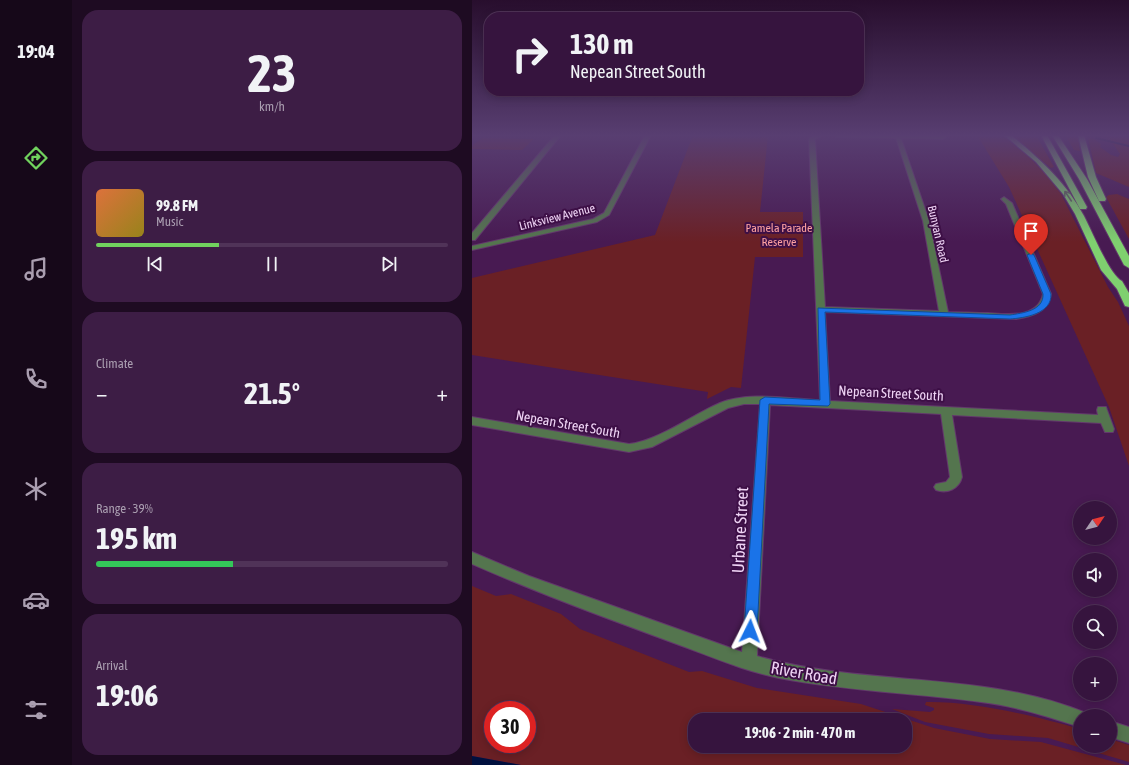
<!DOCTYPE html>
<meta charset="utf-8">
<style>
:root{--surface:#36143e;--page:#3d1d45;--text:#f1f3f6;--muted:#aa9eb0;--line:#503358;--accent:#71d25e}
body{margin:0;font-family:"Asap Condensed",sans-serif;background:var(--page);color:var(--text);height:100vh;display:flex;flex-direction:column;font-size:15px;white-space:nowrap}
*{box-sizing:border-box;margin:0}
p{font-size:13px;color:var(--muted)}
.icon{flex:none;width:22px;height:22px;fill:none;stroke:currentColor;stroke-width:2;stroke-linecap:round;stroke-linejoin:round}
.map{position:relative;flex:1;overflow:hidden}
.sheet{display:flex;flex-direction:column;gap:10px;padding:10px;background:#1e0b22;width:400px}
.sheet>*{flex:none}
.guide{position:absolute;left:12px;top:12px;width:380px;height:84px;border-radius:16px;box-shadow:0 2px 10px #0003,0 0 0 1px var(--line);background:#36143e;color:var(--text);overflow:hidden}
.needle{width:26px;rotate:55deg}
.fabs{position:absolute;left:601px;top:501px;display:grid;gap:8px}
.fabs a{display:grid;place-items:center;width:44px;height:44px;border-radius:50%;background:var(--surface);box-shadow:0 2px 10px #0003,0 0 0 1px var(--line);font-size:20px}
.speed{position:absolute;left:12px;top:701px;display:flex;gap:8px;font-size:20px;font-weight:700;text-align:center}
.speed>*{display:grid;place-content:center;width:52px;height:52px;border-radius:50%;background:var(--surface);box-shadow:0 2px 10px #0003,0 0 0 1px var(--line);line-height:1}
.speed .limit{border:6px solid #d22;background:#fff;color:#111}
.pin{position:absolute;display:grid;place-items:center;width:34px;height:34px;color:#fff;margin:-41px -17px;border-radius:50% 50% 50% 0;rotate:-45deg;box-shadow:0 0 4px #0007}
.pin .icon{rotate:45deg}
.me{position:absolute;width:44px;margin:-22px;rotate:3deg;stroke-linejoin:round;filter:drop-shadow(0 0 3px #0008)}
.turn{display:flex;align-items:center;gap:14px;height:84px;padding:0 20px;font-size:18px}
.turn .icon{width:52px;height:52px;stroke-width:2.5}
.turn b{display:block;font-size:28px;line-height:34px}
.big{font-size:30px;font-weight:700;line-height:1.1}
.sheet .tile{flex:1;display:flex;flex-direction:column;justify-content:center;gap:6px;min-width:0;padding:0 14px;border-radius:16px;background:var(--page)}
.sheet .dial{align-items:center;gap:0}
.dial b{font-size:52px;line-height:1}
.song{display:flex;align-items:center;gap:12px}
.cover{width:48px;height:48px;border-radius:6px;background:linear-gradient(135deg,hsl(20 70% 55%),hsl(50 70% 35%))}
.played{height:4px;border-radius:2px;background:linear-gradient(90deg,var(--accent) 35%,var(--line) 35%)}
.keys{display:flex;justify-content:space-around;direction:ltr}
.heat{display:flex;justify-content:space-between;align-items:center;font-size:22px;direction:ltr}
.charge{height:6px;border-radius:3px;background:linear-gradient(90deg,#34c759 39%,var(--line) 0)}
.trip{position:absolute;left:216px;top:713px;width:224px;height:40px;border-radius:16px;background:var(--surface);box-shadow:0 2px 10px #0003,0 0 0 1px var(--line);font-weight:700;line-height:40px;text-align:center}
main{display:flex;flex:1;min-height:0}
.menu{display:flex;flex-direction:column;width:72px;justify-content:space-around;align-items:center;background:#160819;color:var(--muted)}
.menu .icon{width:28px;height:28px}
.menu .selected{color:var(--accent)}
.menu b{font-size:18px;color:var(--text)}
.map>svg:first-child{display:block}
.green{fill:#6a2025;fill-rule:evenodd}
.water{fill:#00103e}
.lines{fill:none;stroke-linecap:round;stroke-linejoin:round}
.stream{stroke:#00103e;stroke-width:2}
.minor-casing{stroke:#63386c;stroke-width:2}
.highway-casing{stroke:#63386c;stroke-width:2}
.minor{fill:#54754e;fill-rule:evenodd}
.highway{fill:#7fd06f;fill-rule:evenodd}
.oneway{stroke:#5e705a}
.route{fill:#1a73e8;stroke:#114b97}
.labels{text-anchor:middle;stroke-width:4;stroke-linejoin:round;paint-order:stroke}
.far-street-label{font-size:12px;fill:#efd4f5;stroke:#3d0f46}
.far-park-label{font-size:12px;fill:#fea2a1;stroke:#3d0f46}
.street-label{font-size:14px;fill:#efd4f5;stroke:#3d0f46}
.near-street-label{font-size:17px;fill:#efd4f5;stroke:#3d0f46}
</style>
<main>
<nav class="menu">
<b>19:04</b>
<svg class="icon selected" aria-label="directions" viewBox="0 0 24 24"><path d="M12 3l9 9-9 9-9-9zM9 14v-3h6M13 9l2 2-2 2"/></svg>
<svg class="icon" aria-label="music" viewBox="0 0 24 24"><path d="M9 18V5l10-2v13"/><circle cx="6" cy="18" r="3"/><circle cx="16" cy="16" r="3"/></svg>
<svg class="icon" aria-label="phone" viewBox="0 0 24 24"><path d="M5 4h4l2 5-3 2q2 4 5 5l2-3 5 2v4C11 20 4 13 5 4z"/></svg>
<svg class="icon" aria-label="climate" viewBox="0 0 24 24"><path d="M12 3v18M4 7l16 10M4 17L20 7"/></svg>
<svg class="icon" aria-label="car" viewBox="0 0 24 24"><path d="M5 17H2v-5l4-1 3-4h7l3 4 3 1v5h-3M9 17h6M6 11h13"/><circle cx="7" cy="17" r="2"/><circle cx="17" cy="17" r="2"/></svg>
<svg class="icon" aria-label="filters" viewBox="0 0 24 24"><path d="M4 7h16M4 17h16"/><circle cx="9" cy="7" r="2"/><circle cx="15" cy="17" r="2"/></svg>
</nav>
<section class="sheet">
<div class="tile dial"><b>23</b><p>km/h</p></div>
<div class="tile">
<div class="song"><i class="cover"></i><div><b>99.8 FM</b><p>Music</p></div></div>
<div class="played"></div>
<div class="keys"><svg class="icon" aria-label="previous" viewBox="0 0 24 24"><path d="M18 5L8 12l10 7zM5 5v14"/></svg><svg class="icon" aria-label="pause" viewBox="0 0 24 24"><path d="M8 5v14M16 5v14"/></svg><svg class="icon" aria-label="next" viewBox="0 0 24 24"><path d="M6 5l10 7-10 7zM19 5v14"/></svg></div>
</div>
<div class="tile"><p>Climate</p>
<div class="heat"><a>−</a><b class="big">21.5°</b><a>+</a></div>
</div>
<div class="tile"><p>Range · 39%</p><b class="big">195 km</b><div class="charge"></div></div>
<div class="tile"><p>Arrival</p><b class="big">19:06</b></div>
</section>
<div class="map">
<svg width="657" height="765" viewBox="0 0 657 765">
<rect width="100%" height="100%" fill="#481a52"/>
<g class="green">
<polygon points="221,135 296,135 288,212 331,212 331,257 283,257 269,388 259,387 235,399 236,392 0,355 0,278 183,235"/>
<polygon points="505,135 530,135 558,158 576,177 589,194 636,287 646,302 657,326 657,466 637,407 537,187"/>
<polygon points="538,135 564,135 582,167 579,168"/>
<polygon points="593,135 606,135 608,151 602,150"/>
<polygon points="628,135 642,135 657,138 657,187 624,173 616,138 622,139 629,144 628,147 639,155 646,157 648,154 637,138"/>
<polygon points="10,138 62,139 50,150 0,149 0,146"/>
<polygon points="645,194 657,199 657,239 634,197 637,195"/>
<path d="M0 586 24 596 39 594 89 614 108 629 217 672 230 671 285 688 389 704 462 728 518 739 569 742 654 765H49L0 756ZM21 710H55V744H21ZM223 720H433V746H223Z"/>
<path d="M454 702C500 701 564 716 608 729V746H638V739L657 745V762L576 738 517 734 453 722 420 709 458 712 462 710V708L453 705Z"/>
</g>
<polygon class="water" points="0,756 49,765 0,765"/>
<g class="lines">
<polyline class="stream" points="624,138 657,146"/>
<defs>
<g id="minor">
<polygon points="83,135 89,135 3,240 0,240 0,233"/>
<polygon points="173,135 179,135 137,215 125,222 0,250 0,246 121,219 132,213"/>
<path d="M344 135H351L343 139 353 307 467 311 451 221 424 138 364 137 362 135H471L474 137 471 139 429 138 457 221 476 312C489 312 503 313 516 313 535 314 566 319 571 294L534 204 529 199 532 197 540 203 579 294C576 312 560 317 544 319L353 312 358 401 626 415 625 410 626 407H634L635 410 642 429 641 432H633L629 423 480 415 490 477C487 489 475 494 464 490L462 487 464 484 474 482 478 477 469 414 298 405 285 656C392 687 509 670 614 713L615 716H608V727C576 717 543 706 509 702 442 693 374 691 307 678 271 671 236 655 202 643 134 618 66 593 0 564V552L57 576 270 652 288 404H272L256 408 180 447 157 452 0 425V417L157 444C186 441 220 415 248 403 276 391 318 399 348 400L337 138Z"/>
<polygon points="638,721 657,727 657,743 638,737"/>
</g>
<g id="highway">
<path d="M532 135H539C567 158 595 183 612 216 619 229 638 276 650 281L657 293V307L653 306 645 289 629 270 603 214 591 194 564 162Z"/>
<polygon points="569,135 575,135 615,207 614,209 608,209 607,207"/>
<polygon points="580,135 586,135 615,179 657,256 657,268 652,265 607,179"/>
<polygon points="606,135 612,135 624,177 634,199 633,201 627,201 616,177"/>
</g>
</defs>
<use href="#minor" class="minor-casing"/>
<use href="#highway" class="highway-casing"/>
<use href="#minor" class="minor"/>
<use href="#highway" class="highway"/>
</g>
<defs><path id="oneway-shaft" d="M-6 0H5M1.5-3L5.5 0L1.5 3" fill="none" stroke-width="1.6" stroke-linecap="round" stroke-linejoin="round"/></defs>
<use class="oneway" href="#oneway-shaft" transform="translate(596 196) rotate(-124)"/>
<linearGradient id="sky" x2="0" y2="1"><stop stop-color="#280e2d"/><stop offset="0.56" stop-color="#583e71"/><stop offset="1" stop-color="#583e71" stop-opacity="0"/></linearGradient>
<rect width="657" height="242" fill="url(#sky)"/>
<path class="route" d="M559 253 562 255 579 294C580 314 552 318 538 319L353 312 358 404 356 406 297 404 285 631 283 636 278 637 274 636 272 631 288 400 293 397 348 400 346 308 538 315C550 313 572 311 571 294L555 255Z"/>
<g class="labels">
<g class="far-street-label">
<text transform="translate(85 217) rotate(-14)" y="4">Linksview Avenue</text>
<text transform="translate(466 234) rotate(77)" y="4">Bunyan Road</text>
</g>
<g class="far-park-label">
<text x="307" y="232">Pamela Parade<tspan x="307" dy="14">Reserve</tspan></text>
</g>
<g class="street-label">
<text transform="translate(419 393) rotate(3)" y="5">Nepean Street South</text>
<text transform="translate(96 424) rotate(10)" y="5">Nepean Street South</text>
</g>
<g class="near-street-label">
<text transform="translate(268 530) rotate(-87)" y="6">Urbane Street</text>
<text transform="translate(332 673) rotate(10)" y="6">River Road</text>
</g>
</g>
</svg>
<div class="fabs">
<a><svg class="needle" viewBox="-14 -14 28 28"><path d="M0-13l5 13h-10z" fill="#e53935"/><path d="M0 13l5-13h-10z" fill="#aa9eb0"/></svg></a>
<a><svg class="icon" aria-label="sound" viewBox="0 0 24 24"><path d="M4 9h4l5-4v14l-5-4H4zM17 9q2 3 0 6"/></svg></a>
<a><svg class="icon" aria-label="search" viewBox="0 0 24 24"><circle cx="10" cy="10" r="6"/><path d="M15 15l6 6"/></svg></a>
<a>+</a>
<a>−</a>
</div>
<div class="speed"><div class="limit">30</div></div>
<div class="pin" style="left:559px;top:255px;background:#d93025"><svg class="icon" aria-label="arrive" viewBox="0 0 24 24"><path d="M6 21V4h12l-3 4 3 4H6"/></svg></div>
<svg class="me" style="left:278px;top:631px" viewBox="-20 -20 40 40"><path d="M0-17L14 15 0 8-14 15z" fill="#1a73e8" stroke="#fff" stroke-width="4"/></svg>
<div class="trip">19:06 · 2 min · 470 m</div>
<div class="guide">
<div class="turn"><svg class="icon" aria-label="right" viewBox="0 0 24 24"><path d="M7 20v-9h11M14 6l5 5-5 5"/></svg><div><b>130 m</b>Nepean Street South</div></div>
</div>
</div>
</main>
